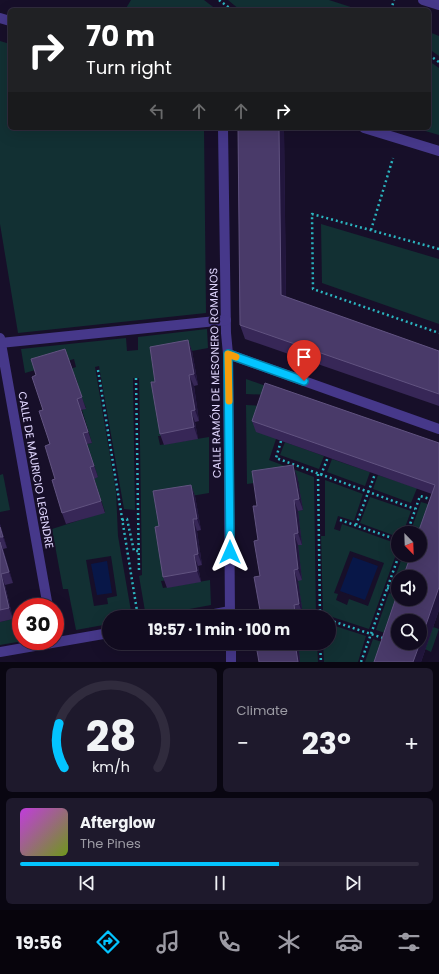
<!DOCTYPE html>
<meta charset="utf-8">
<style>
:root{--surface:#110b1f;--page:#1e192c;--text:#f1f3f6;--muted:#9c9ba4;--line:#302b3d;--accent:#03c4ff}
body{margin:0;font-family:Poppins,sans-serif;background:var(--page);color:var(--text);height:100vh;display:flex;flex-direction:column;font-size:15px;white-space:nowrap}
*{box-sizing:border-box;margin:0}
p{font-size:13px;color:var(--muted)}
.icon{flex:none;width:22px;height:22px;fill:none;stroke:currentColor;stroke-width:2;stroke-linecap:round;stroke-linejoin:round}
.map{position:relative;height:662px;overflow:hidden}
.drawer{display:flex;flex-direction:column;gap:6px;padding:6px;background:#090611;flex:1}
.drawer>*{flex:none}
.banner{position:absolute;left:8px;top:8px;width:423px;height:122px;border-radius:6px;box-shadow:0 4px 16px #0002,0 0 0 1px var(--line);background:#202124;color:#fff;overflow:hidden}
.needle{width:26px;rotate:157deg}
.buttons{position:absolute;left:391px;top:526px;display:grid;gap:8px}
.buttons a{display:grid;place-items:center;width:36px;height:36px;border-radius:50%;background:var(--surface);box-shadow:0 4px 16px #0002,0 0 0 1px var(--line);font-size:20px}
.speed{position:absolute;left:12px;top:598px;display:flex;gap:8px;font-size:20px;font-weight:700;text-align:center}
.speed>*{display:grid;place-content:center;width:52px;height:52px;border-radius:50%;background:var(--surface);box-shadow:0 4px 16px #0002,0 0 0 1px var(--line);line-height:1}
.speed .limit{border:6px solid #d22;background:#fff;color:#111}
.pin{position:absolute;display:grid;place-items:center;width:34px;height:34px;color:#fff;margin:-41px -17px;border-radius:50% 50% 50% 0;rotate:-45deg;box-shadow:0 0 4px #0007}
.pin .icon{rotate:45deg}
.me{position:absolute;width:44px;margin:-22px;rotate:0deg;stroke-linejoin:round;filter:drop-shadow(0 0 3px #0008)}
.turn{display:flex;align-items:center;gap:14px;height:84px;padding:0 12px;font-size:18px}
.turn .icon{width:52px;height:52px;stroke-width:2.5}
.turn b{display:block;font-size:28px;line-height:34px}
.lanes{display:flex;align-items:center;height:38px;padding:0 12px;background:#0003;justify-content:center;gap:20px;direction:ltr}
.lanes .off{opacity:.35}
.big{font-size:30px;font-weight:700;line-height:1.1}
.drawer .tile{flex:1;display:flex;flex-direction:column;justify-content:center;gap:6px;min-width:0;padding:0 14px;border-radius:6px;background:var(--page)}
.drawer .dial{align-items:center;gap:0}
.dial svg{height:104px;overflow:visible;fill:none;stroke:var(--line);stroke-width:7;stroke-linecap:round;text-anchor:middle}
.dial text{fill:var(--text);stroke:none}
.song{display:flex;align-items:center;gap:12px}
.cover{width:48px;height:48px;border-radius:6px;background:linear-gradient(135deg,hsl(290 70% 55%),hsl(80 70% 35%))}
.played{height:4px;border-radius:2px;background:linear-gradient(90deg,var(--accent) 65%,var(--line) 65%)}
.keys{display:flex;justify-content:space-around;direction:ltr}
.heat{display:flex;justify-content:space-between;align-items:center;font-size:22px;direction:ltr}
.drawer .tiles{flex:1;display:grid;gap:6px;grid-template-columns:1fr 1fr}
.tile:last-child{grid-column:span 2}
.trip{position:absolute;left:102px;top:610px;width:234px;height:40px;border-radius:20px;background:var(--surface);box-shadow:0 4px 16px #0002,0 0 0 1px var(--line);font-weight:700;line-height:40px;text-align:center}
.tab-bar{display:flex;height:64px;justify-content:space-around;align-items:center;background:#07040c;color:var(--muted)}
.tab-bar .icon{width:28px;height:28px}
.tab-bar .current{color:var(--accent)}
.tab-bar b{font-size:18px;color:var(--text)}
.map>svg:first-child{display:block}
.green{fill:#123033;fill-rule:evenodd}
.water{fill:#081748}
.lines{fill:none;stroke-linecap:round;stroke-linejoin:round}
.path{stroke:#2bb4bf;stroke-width:2.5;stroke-dasharray:2 3;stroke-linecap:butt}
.street{stroke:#46388a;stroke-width:10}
.wall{fill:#372757}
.shaded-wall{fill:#22163d}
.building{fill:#493a69;stroke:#615380}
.route-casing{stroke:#027fa6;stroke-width:10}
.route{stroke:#03c4ff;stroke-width:7}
.slow{stroke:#f59e0b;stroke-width:7}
.labels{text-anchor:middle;stroke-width:4;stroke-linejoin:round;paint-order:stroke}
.street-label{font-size:11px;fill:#e1d7ff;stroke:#170f29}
</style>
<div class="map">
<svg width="439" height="662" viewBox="0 0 439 662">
<rect width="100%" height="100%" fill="#170f29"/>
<g class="green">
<polygon points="131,0 204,0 217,10 125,10"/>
<polygon points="228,0 329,0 360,10 240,10"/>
<polygon points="429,32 439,36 439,56 429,49"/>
<polygon points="0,41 10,44 10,128 204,128 206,313 18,333 0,224"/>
<polygon points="429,61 439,68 439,135 415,128 429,128"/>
<polygon points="321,224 439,259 439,324 322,283"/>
<path d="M207 329 208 348 154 358 165 436H158L160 445 209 437V493L185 497 168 580 161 581 163 588 210 580 211 605 146 617 139 576 142 575 139 378H133L135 510 124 509 99 366 95 367 116 491 118 536 132 617H109V624L76 630 68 589H63L52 529 105 512 94 478 98 477 87 444 92 443 82 410 86 408 83 401 77 403 71 386 78 384 75 376 72 377 70 369 76 367 74 359 25 373 21 349 126 338 127 351 138 350V337ZM111 556 117 596 107 598 108 604 94 606 86 560Z"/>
<polygon points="246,379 294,396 246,394"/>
<polygon points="246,405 265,406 276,439 269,460 314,477 316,617 298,616 303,615 297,581 297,545 302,544 296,511 303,510 301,501 294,502 292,487 299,485 297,477 247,484"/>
<polygon points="285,442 324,456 319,469 280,455"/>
<polygon points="332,459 370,472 365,486 327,472"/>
<polygon points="3,474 10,510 0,512 0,475"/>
<polygon points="378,475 417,488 411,503 373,489"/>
<path d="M325 480 363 494 354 521 338 516 334 529 340 531 342 524 398 544V549L369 629 323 614 321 536H325ZM350 551 384 563 368 606 349 599 347 605 336 600 338 594 334 593Z"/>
<polygon points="370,497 411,511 403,533 398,533 398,537 360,523"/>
<polygon points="421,502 435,506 420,533 410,533"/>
<polygon points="403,555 419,555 411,577 398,577 398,587 392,585"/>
<polygon points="389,593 398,596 391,635 376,630"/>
<polygon points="21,617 21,641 23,641 0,645 0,622"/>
<polygon points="329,624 366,636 358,662 324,662 323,643 329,643"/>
<polygon points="433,627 439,629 431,652 425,649"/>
<polygon points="373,639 388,644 382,662 365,662"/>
<polygon points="302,643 317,643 318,662 293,662"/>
</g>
<g class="water">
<polygon points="353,557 378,566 365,600 340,591"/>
<polygon points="107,561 112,593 97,595 91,564"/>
</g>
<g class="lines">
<g class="path">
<polyline points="219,0 232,10"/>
<polyline points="391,10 394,0"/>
<polyline points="429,55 439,62"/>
<polyline points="371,230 393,158"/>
<polyline points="439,249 312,214 313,289 439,333"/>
<polyline points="98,370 138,617"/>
<polyline points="136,378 139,573"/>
<polyline points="281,441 276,458 415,509"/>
<polyline points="318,474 320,617"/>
<polyline points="321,475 328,457"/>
<polyline points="122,520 127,519 134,551 139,551"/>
<polyline points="340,520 398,540"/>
<polyline points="356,525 375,474"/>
<polyline points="407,533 420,496 433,500"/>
<polyline points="387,588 398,592"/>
<polyline points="329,620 386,639"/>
<polyline points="320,643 321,662"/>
<polyline points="361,662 399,555"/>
</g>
<g class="street">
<polyline points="423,0 439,5"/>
<polyline points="0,18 10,21"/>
<polyline points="223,128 226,333 228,354 230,617"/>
<polyline points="364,128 439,151"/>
<polyline points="0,338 48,607"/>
<polyline points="0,343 226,320"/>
<polyline points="228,354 439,429"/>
<polyline points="199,617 230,611"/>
<polyline points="231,643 231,662"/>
<polyline points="0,652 109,633"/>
</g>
</g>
<g class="wall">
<polygon points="238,128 283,128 284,130 286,297 439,351 439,406 245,339 240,325"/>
<polygon points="188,340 192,351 198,385 194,386 199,421 195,422 198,439 164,445 160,434 155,382"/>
<polygon points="65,349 86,409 81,410 92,443 87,444 98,477 94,479 105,513 66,524 62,513 43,410"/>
<polygon points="252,421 439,443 439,610 421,662 374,662 432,494 256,432"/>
<polygon points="297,476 303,510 298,511 302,545 298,545 302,580 298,581 303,615 298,616 298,617 257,617 260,610 260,576 258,540"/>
<polygon points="191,485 195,496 201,530 197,531 202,565 198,566 201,582 167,588 163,577 159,526"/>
<polygon points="0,524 7,548 3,549 13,583 5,585 13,619 0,622"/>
<polygon points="261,643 302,643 303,650 299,651 300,662 259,662"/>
</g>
<g class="shaded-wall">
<polygon points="279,128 283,128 284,130 286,309 281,295"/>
<polygon points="188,340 192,351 198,385 194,374"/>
<polygon points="189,375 194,386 199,421 195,410"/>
<polygon points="191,411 195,422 198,439 194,427"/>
<polygon points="293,465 297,476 303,510 299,499"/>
<polygon points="191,485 195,496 201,530 197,519"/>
<polygon points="294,500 298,511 302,545 298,533"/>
<polygon points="193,519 197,531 202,565 198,554"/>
<polygon points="0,524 7,548 3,537 0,527"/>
<polygon points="294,534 298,545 302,580 298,569"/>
<polygon points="0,541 3,549 13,583 9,572"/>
<polygon points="194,555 198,566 201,582 197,571"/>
<polygon points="294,570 298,581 303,615 299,604"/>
<polygon points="1,574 5,585 13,619 9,608"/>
<polygon points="439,587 439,610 421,662 413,662"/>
<polygon points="294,605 298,617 296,617"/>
<polygon points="295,643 296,643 299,651 300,662 298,662"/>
</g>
<g class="building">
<polygon points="238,128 279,128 281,295 439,351 439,394 240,325"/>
<polygon points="188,340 194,374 189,375 195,410 191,411 194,427 160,434 151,382 155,382 150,347"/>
<polygon points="65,349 82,397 77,399 88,432 83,433 94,466 90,467 101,501 62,513 52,480 55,479 45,446 50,444 39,411 43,410 32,377 36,375 31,359"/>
<polygon points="265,383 439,443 439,587 420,642 420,621 398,621 398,643 420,643 413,662 374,662 398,592 398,599 420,599 420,577 403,577 411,555 420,555 420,533 418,533 435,485 252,421"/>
<polygon points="293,465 299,499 294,500 298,533 294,534 298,569 294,570 299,604 294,605 296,617 257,617 256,611 260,610 254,577 260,576 254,541 258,540 253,506 257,506 252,471"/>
<polygon points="191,485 197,519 193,519 198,554 194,555 197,571 163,577 155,527 159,526 153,491"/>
<polygon points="0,527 3,537 0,537"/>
<polygon points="0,542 9,572 1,574 9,608 0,610"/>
<polygon points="261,643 295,643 298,662 259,662 256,645 261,645"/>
</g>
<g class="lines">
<defs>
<polyline id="route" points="230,552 228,354 304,381"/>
</defs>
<use href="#route" class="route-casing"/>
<use href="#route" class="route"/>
<polyline class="slow" points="229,401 228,354 236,357"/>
</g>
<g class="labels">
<g class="street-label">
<text transform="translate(215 373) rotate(-91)" y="4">CALLE RAMÓN DE MESONERO ROMANOS</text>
<text transform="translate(36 470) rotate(80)" y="4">CALLE DE MAURICIO LEGENDRE</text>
</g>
</g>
</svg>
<div class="buttons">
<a><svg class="needle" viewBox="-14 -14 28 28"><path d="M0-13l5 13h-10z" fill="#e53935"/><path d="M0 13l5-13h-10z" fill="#9c9ba4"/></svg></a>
<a><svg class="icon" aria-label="sound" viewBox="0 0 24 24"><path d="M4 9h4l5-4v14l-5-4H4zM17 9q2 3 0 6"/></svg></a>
<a><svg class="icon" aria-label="search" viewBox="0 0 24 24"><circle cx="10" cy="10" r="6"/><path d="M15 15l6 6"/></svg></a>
</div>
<div class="speed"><div class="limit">30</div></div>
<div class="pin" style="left:304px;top:381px;background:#d93025"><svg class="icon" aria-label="arrive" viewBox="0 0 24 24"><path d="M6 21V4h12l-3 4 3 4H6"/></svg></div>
<svg class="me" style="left:230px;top:552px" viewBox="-20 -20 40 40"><path d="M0-17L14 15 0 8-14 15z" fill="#03c4ff" stroke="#fff" stroke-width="4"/></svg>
<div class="trip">19:57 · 1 min · 100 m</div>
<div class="banner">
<div class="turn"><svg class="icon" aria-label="right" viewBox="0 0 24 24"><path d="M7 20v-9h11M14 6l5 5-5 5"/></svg><div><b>70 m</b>Turn right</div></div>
<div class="lanes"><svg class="icon off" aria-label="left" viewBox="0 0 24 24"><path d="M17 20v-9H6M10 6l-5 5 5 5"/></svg><svg class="icon off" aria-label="ahead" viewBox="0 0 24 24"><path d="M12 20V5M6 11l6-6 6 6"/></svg><svg class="icon off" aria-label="ahead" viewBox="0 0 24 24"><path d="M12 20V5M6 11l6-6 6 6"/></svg><svg class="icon" aria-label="right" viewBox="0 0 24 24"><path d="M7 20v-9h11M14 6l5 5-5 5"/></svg></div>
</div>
</div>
<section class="drawer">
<div class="tiles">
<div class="tile dial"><svg viewBox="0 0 100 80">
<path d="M14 69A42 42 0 1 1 86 69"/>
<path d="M14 69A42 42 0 0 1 10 35" stroke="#03c4ff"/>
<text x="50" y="56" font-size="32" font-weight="700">28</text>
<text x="50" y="72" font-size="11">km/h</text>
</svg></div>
<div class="tile"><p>Climate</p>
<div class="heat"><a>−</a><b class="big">23°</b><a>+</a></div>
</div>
<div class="tile">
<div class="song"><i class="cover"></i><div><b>Afterglow</b><p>The Pines</p></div></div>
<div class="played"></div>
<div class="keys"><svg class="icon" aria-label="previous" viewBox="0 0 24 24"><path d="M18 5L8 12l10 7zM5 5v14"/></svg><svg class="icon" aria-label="pause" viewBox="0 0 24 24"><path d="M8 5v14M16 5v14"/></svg><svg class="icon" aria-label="next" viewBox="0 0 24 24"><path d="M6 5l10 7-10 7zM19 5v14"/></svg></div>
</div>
</div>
</section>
<nav class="tab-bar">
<b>19:56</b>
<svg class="icon current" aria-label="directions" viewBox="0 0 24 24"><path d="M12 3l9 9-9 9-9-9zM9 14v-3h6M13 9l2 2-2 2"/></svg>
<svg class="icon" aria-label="music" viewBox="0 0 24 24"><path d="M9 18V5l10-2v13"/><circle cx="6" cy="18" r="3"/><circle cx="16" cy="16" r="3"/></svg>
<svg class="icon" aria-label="phone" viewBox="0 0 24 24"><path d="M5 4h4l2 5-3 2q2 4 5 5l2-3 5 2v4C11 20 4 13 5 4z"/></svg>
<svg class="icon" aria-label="climate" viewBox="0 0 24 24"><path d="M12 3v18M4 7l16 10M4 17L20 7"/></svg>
<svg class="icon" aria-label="car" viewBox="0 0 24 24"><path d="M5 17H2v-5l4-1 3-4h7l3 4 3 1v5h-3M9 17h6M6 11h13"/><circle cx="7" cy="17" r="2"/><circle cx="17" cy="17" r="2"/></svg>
<svg class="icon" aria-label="filters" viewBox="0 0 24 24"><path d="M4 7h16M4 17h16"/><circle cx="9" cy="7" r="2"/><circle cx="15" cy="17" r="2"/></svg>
</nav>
